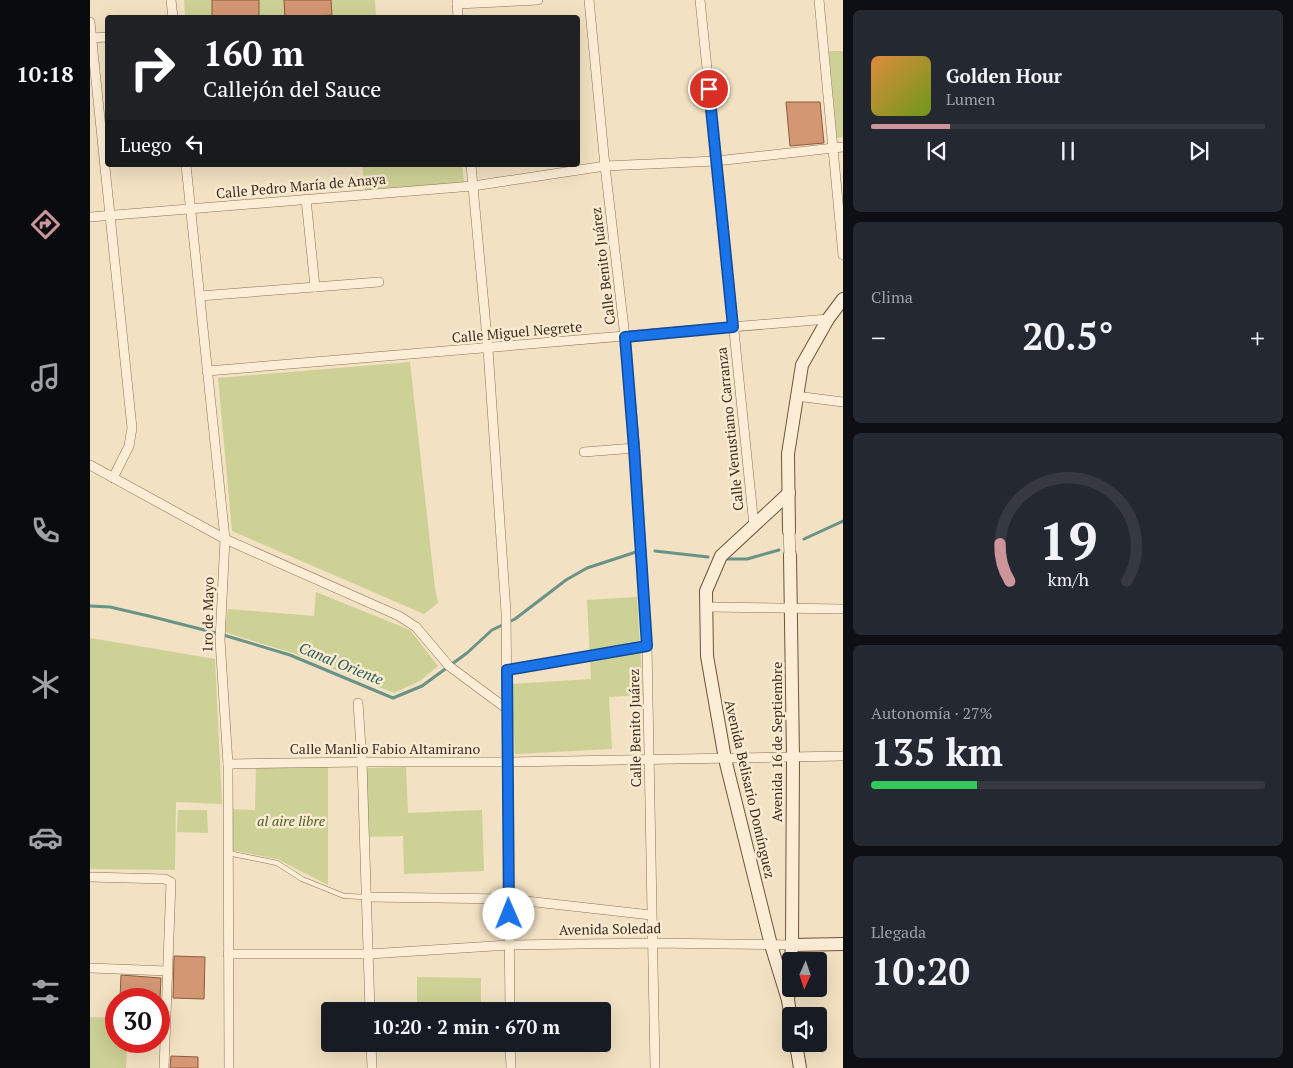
<!DOCTYPE html>
<html lang="es">
<meta charset="utf-8">
<style>
:root{--surface:#171b24;--page:#242831;--text:#f1f3f6;--muted:#9ea1a6;--line:#363941;--accent:#cd959a}
body{margin:0;font-family:"PT Serif",serif;background:var(--page);color:var(--text);height:100vh;display:flex;flex-direction:column;font-size:19px;white-space:nowrap}
*{box-sizing:border-box;margin:0}
p{font-size:16px;color:var(--muted)}
.icon{flex:none;width:28px;height:28px;fill:none;stroke:currentColor;stroke-width:2;stroke-linecap:round;stroke-linejoin:round}
.map{position:relative;flex:1;overflow:hidden}
.sheet{display:flex;flex-direction:column;gap:10px;padding:10px;background:#0d0f14;width:450px}
.sheet>*{flex:none}
.banner{position:absolute;left:15px;top:15px;width:475px;height:152px;border-radius:5px;box-shadow:0 5px 20px #0002;background:#202124;color:#fff;overflow:hidden}
.needle{width:32px;rotate:183deg}
.fabs{position:absolute;left:692px;top:952px;display:grid;gap:10px}
.fabs a{display:grid;place-items:center;width:45px;height:45px;border-radius:5px;background:var(--surface);box-shadow:0 5px 20px #0002;font-size:25px}
.speed{position:absolute;left:15px;top:988px;display:flex;gap:10px;font-size:25px;font-weight:700;text-align:center}
.speed>*{display:grid;place-content:center;width:65px;height:65px;border-radius:50%;background:var(--surface);box-shadow:0 5px 20px #0002;line-height:1}
.speed .limit{border:8px solid #d22;background:#fff;color:#111}
.pin{position:absolute;display:grid;place-items:center;width:42px;height:42px;color:#fff;margin:-21px;border:2px solid #fff;border-radius:50%;box-shadow:0 1px 5px #0007}
.me{position:absolute;width:55px;margin:-28px;rotate:359deg;stroke-linejoin:round;filter:drop-shadow(0 0 4px #0008)}
.turn{display:flex;align-items:center;gap:18px;height:105px;padding:0 15px;font-size:22px}
.turn .icon{width:65px;height:65px;stroke-width:2.5}
.turn b{display:block;font-size:35px;line-height:42px}
.then{display:flex;align-items:center;height:48px;padding:0 15px;background:#0003;gap:10px;font-size:19px}
.big{font-size:38px;font-weight:700;line-height:1.1}
.sheet .tile{flex:1;display:flex;flex-direction:column;justify-content:center;gap:8px;min-width:0;padding:0 18px;border-radius:8px;background:var(--page)}
.sheet .dial{align-items:center;gap:0}
.dial svg{height:130px;overflow:visible;fill:none;stroke:var(--line);stroke-width:7;stroke-linecap:round;text-anchor:middle}
.dial text{fill:var(--text);stroke:none}
.song{display:flex;align-items:center;gap:15px}
.cover{width:60px;height:60px;border-radius:8px;background:linear-gradient(135deg,hsl(30 70% 55%),hsl(80 70% 35%))}
.played{height:5px;border-radius:2px;background:linear-gradient(90deg,var(--accent) 20%,var(--line) 20%)}
.keys{display:flex;justify-content:space-around;direction:ltr}
.heat{display:flex;justify-content:space-between;align-items:center;font-size:28px;direction:ltr}
.charge{height:8px;border-radius:4px;background:linear-gradient(90deg,#34c759 27%,var(--line) 0)}
.trip{position:absolute;left:231px;top:1002px;width:290px;height:50px;border-radius:5px;background:var(--surface);box-shadow:0 5px 20px #0002;font-weight:700;line-height:50px;text-align:center}
main{display:flex;flex:1;min-height:0}
.dock{display:flex;flex-direction:column;width:90px;justify-content:space-around;align-items:center;background:#090b0e;color:var(--muted)}
.dock .icon{width:35px;height:35px}
.dock .active{color:var(--accent)}
.dock b{font-size:22px;color:var(--text)}
.map>svg:first-child{display:block}
.green{fill:#cdd195}
.lines{fill:none;stroke-linecap:round;stroke-linejoin:round}
.stream{stroke:#6a9387;stroke-width:3}
.building{fill:#d39774;stroke:#8f583b}
.service-casing{stroke:#8d7157;stroke-width:5.5}
.minor-casing{stroke:#8d7157;stroke-width:10}
.tertiary-casing{stroke:#8d7157;stroke-width:12}
.secondary-casing{stroke:#6f523a;stroke-width:14}
.service{stroke:#fceed6;stroke-width:4.5}
.minor{stroke:#fceed6;stroke-width:9}
.tertiary{stroke:#fceed6;stroke-width:11}
.secondary{stroke:#fceed6;stroke-width:12}
.route-casing{stroke:#114b97;stroke-width:12}
.route{stroke:#1a73e8;stroke-width:9}
.labels{text-anchor:middle;stroke-width:5;stroke-linejoin:round;paint-order:stroke}
.street-label{font-size:14px;fill:#3c2a1d;stroke:#f8ebd2}
.park-label{font-size:14px;font-style:italic;fill:#4f5a22;stroke:#f8ebd2}
.water-label{font-size:15px;font-style:italic;fill:#2b5d57;stroke:#f8ebd2}
</style>
<main>
<nav class="dock">
<b>10:18</b>
<svg class="icon active" aria-label="directions" viewBox="0 0 24 24"><path d="M12 3l9 9-9 9-9-9zM9 14v-3h6M13 9l2 2-2 2"/></svg>
<svg class="icon" aria-label="music" viewBox="0 0 24 24"><path d="M9 18V5l10-2v13"/><circle cx="6" cy="18" r="3"/><circle cx="16" cy="16" r="3"/></svg>
<svg class="icon" aria-label="phone" viewBox="0 0 24 24"><path d="M5 4h4l2 5-3 2q2 4 5 5l2-3 5 2v4C11 20 4 13 5 4z"/></svg>
<svg class="icon" aria-label="climate" viewBox="0 0 24 24"><path d="M12 3v18M4 7l16 10M4 17L20 7"/></svg>
<svg class="icon" aria-label="car" viewBox="0 0 24 24"><path d="M5 17H2v-5l4-1 3-4h7l3 4 3 1v5h-3M9 17h6M6 11h13"/><circle cx="7" cy="17" r="2"/><circle cx="17" cy="17" r="2"/></svg>
<svg class="icon" aria-label="filters" viewBox="0 0 24 24"><path d="M4 7h16M4 17h16"/><circle cx="9" cy="7" r="2"/><circle cx="15" cy="17" r="2"/></svg>
</nav>
<div class="map">
<svg width="753" height="1068" viewBox="0 0 753 1068">
<rect width="100%" height="100%" fill="#f2e1c2"/>
<g class="green">
<polygon points="94,0 285,0 286,17 95,17"/>
<polygon points="739,51 753,51 753,137 747,138"/>
<polygon points="272,165 372,165 374,183 275,191"/>
<polygon points="320,362 345,588 348,603 334,614 142,531 128,378"/>
<polygon points="226,592 320,630 348,666 330,681 304,693 203,653 134,632 138,609 224,616"/>
<polygon points="547,597 553,695 519,697 522,749 425,754 421,684 501,679 497,600"/>
<polygon points="0,638 125,659 132,804 86,802 85,870 0,869"/>
<polygon points="166,765 238,766 238,885 187,859 141,850 141,809 165,810"/>
<polygon points="316,767 318,813 392,810 394,871 314,874 313,836 279,837 276,768"/>
<polygon points="88,810 117,810 118,833 87,832"/>
<polygon points="327,977 391,978 391,1011 286,1011 286,1002 327,1002"/>
<polygon points="0,1017 26,1018 26,1041 37,1041 36,1068 0,1068"/>
<polygon points="317,1044 365,1044 364,1047 317,1047"/>
</g>
<g class="lines">
<g class="stream">
<polyline points="714,539 753,521"/>
<polyline points="565,551 618,557"/>
<polyline points="635,559 657,559 689,550"/>
<polyline points="0,606 20,607 63,617 130,634 200,655 303,698 332,686 377,653 402,630 425,619 476,580 497,568 546,552"/>
</g>
</g>
<g class="building">
<polygon points="122,0 169,0 169,17 122,18"/>
<polygon points="194,0 241,0 242,15 195,18"/>
<polygon points="696,102 730,102 734,143 700,146"/>
<polygon points="84,956 115,957 114,999 83,998"/>
<polygon points="31,975 71,978 70,998 30,999"/>
<polygon points="81,1056 108,1057 108,1068 80,1068"/>
</g>
<g class="lines">
<defs>
<polyline id="service" points="138,853 187,863 212,879 254,896 277,897"/>
<g id="minor">
<polyline points="81,0 83,18"/>
<polyline points="367,0 368,18"/>
<polyline points="499,0 515,166 535,337 545,448 557,646 565,1068"/>
<polyline points="610,0 664,526"/>
<polyline points="729,0 753,255"/>
<polyline points="367,4 448,0"/>
<polyline points="0,22 42,428 39,446 23,478"/>
<polyline points="0,38 18,37"/>
<polyline points="96,165 135,539 130,640 138,764 139,1068"/>
<polyline points="381,165 398,349 416,612 420,1011"/>
<polyline points="216,199 225,287"/>
<polyline points="0,217 383,186 515,166 626,161 753,147"/>
<polyline points="110,296 289,282"/>
<polyline points="117,371 738,319"/>
<polyline points="706,396 753,402"/>
<polyline points="494,452 545,448"/>
<polyline points="0,465 135,539 309,616 326,627 359,666 417,709"/>
<polyline points="616,607 753,609"/>
<polyline points="417,670 557,646"/>
<polyline points="268,703 272,762 280,1011"/>
<polyline points="138,764 272,762 417,762 753,756"/>
<polyline points="0,877 75,879 81,882 74,1068"/>
<polyline points="277,897 418,899 561,915"/>
<polyline points="138,954 279,954 419,945 562,943 702,945"/>
<polyline points="0,968 78,971"/>
<polyline points="281,1044 282,1068"/>
<polyline points="420,1044 421,1068"/>
</g>
<polyline id="tertiary" points="699,531 700,555"/>
<g id="secondary">
<polyline points="699,531 698,454 712,365 738,319 753,299"/>
<polyline points="700,555 703,757 702,945 698,1000 701,1019"/>
<polyline points="702,945 753,944"/>
<polyline points="698,1000 681,945 635,759 617,656 616,591 631,556 699,493"/>
<polyline points="706,1044 710,1068"/>
</g>
</defs>
<use href="#service" class="service-casing"/>
<use href="#minor" class="minor-casing"/>
<use href="#tertiary" class="tertiary-casing"/>
<use href="#secondary" class="secondary-casing"/>
<use href="#service" class="service"/>
<use href="#minor" class="minor"/>
<use href="#tertiary" class="tertiary"/>
<use href="#secondary" class="secondary"/>
</g>
<g class="lines">
<defs>
<polyline id="route" points="419,914 417,670 557,646 544,448 535,337 643,327 619,89"/>
</defs>
<use href="#route" class="route-casing"/>
<use href="#route" class="route"/>
</g>
<g class="labels">
<g class="street-label">
<text transform="translate(211 186) rotate(-5)" y="5">Calle Pedro María de Anaya</text>
<text transform="translate(513 266) rotate(-97)" y="5">Calle Benito Juárez</text>
<text transform="translate(427 332) rotate(-5)" y="5">Calle Miguel Negrete</text>
<text transform="translate(640 429) rotate(-96)" y="5">Calle Venustiano Carranza</text>
<text transform="translate(118 615) rotate(-89)" y="5">1ro de Mayo</text>
<text transform="translate(545 728) rotate(-91)" y="5">Calle Benito Juárez</text>
<text transform="translate(687 742) rotate(-90)" y="5">Avenida 16 de Septiembre</text>
<text x="295" y="754">Calle Manlio Fabio Altamirano</text>
<text transform="translate(660 789) rotate(77)" y="5">Avenida Belisario Domínguez</text>
<text transform="translate(520 929) rotate(-1)" y="5">Avenida Soledad</text>
</g>
<g class="park-label">
<text x="201" y="826">al aire libre</text>
</g>
<g class="water-label">
<text transform="translate(251 664) rotate(22)" y="5">Canal Oriente</text>
</g>
</g>
</svg>
<div class="fabs">
<a><svg class="needle" viewBox="-14 -14 28 28"><path d="M0-13l5 13h-10z" fill="#e53935"/><path d="M0 13l5-13h-10z" fill="#9ea1a6"/></svg></a>
<a><svg class="icon" aria-label="sound" viewBox="0 0 24 24"><path d="M4 9h4l5-4v14l-5-4H4zM17 9q2 3 0 6"/></svg></a>
</div>
<div class="speed"><div class="limit">30</div></div>
<div class="pin" style="left:619px;top:89px;background:#d93025"><svg class="icon" aria-label="arrive" viewBox="0 0 24 24"><path d="M6 21V4h12l-3 4 3 4H6"/></svg></div>
<svg class="me" style="left:419px;top:914px" viewBox="-20 -20 40 40"><circle r="19" fill="#fff"/><path d="M0-13L10 11 0 6-10 11z" fill="#1a73e8"/></svg>
<div class="trip">10:20 · 2 min · 670 m</div>
<div class="banner">
<div class="turn"><svg class="icon" aria-label="right" viewBox="0 0 24 24"><path d="M7 20v-9h11M14 6l5 5-5 5"/></svg><div><b>160 m</b>Callejón del Sauce</div></div>
<div class="then">Luego<svg class="icon" aria-label="left" viewBox="0 0 24 24"><path d="M17 20v-9H6M10 6l-5 5 5 5"/></svg></div>
</div>
</div>
<section class="sheet">
<div class="tile">
<div class="song"><i class="cover"></i><div><b>Golden Hour</b><p>Lumen</p></div></div>
<div class="played"></div>
<div class="keys"><svg class="icon" aria-label="previous" viewBox="0 0 24 24"><path d="M18 5L8 12l10 7zM5 5v14"/></svg><svg class="icon" aria-label="pause" viewBox="0 0 24 24"><path d="M8 5v14M16 5v14"/></svg><svg class="icon" aria-label="next" viewBox="0 0 24 24"><path d="M6 5l10 7-10 7zM19 5v14"/></svg></div>
</div>
<div class="tile"><p>Clima</p>
<div class="heat"><a>−</a><b class="big">20.5°</b><a>+</a></div>
</div>
<div class="tile dial"><svg viewBox="0 0 100 80">
<path d="M14 69A42 42 0 1 1 86 69"/>
<path d="M14 69A42 42 0 0 1 8 46" stroke="#cd959a"/>
<text x="50" y="56" font-size="32" font-weight="700">19</text>
<text x="50" y="72" font-size="11">km/h</text>
</svg></div>
<div class="tile"><p>Autonomía · 27%</p><b class="big">135 km</b><div class="charge"></div></div>
<div class="tile"><p>Llegada</p><b class="big">10:20</b></div>
</section>
</main>
